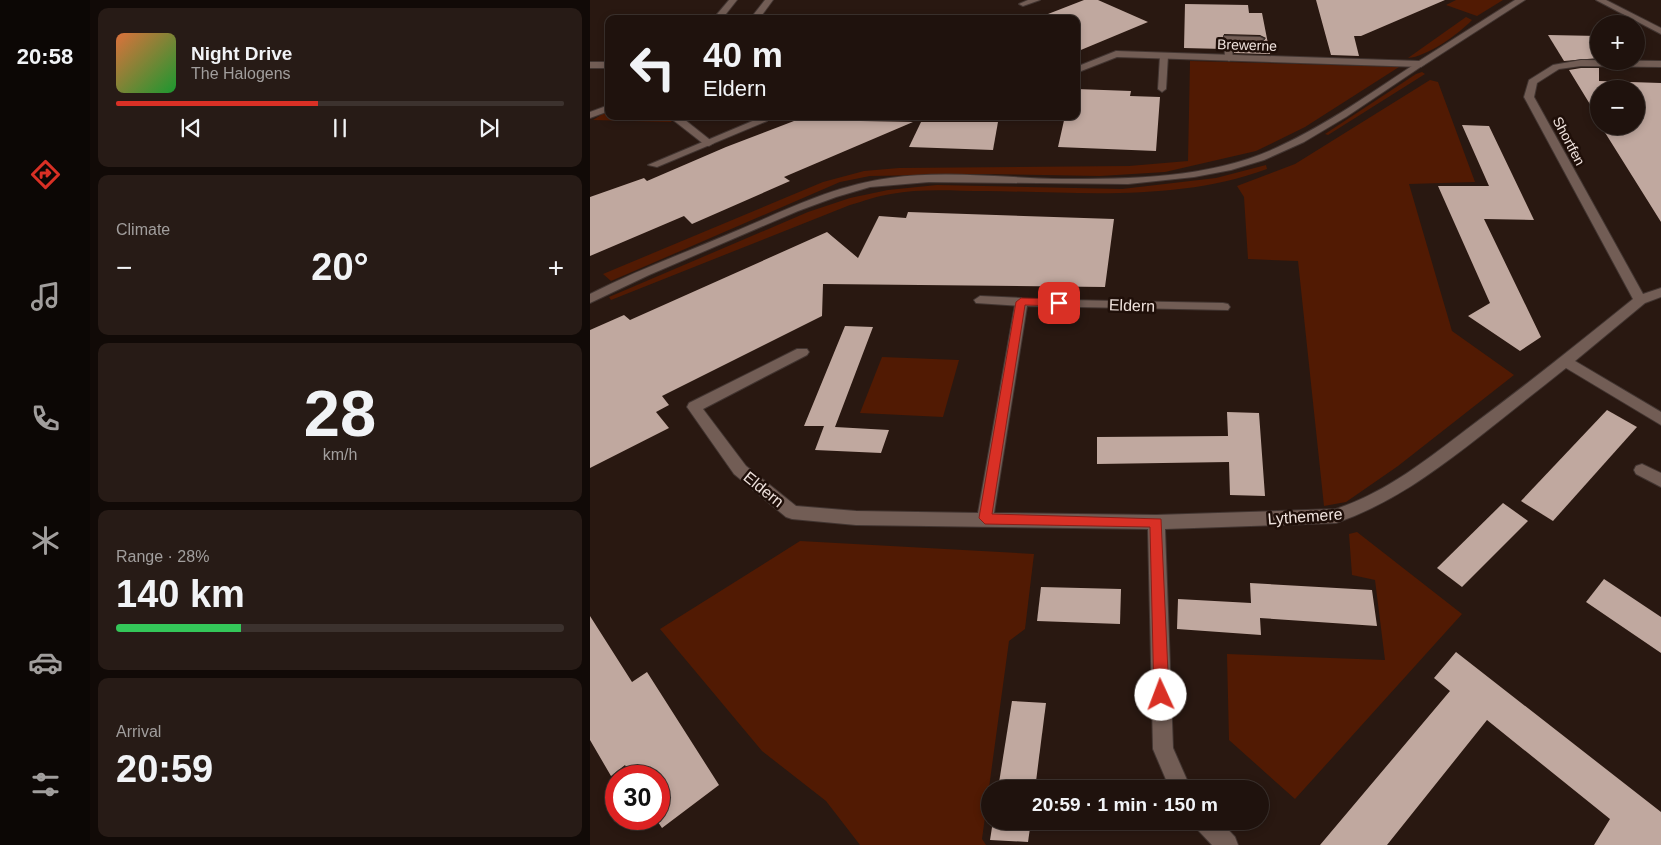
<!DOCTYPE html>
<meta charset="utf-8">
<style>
:root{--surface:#1f120d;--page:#271b16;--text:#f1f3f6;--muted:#a19e9d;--line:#3c322e;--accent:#d93025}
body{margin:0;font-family:Arial,sans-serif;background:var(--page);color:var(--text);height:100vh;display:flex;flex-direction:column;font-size:19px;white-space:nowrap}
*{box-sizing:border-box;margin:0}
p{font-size:16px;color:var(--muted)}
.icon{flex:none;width:28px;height:28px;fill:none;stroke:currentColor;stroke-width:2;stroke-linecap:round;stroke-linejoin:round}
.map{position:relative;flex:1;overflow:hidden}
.panel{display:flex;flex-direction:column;gap:8px;padding:8px;background:#110a07;width:500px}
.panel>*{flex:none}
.banner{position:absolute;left:15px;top:15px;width:475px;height:105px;border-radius:10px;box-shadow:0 2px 8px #0003,0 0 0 1px var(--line);background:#1f120d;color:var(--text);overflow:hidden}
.controls{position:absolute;left:1000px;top:15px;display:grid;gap:10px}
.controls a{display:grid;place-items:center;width:55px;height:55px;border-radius:50%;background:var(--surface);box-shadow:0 2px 8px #0003,0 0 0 1px var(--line);font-size:25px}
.speed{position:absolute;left:15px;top:765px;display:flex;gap:10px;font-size:25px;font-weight:700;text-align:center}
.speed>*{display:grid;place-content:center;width:65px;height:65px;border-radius:50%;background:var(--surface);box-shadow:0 2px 8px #0003,0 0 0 1px var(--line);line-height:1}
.speed .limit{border:8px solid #d22;background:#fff;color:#111}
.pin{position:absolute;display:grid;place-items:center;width:42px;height:42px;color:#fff;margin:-21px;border-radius:10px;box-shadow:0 2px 8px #0006}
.me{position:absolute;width:55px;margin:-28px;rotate:358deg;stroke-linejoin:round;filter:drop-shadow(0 0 4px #0008)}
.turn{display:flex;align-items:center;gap:18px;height:105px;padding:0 15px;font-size:22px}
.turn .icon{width:65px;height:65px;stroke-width:2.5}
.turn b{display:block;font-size:35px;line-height:42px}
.big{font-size:38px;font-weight:600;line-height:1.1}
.panel .tile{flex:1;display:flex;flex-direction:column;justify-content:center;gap:8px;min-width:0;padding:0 18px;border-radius:10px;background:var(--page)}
.panel .dial{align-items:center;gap:0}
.dial b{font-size:65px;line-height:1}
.song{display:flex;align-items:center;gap:15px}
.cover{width:60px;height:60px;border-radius:8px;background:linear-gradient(135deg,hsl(20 70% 55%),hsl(130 70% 35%))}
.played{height:5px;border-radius:2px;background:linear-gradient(90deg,var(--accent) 45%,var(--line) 45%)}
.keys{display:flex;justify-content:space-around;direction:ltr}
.heat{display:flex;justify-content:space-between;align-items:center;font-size:28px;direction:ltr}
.charge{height:8px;border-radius:4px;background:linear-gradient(90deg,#34c759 28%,var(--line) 0)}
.trip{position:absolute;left:391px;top:780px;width:288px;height:50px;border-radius:25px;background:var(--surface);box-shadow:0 2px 8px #0003,0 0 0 1px var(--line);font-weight:600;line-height:50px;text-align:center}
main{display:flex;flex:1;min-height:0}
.menu{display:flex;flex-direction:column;width:90px;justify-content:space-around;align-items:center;background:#0c0705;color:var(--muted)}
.menu .icon{width:35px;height:35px}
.menu .on{color:var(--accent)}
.menu b{font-size:22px;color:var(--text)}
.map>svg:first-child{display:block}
.green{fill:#511a03}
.building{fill:#c0a89f}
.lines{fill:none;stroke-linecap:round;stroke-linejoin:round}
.lane-casing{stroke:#423531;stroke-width:2}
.street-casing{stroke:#423531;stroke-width:2}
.secondary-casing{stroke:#423531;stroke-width:2}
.lane{fill:#725d55;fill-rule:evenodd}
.street{fill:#725d55;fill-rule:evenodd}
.secondary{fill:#725d55;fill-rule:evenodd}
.route{fill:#d93025;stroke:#8d1f18}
.labels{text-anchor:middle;stroke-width:5;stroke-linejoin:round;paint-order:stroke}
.far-street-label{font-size:14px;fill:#efe2dd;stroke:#1f0f09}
.street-label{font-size:16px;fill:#efe2dd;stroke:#1f0f09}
</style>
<main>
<nav class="menu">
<b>20:58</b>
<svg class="icon on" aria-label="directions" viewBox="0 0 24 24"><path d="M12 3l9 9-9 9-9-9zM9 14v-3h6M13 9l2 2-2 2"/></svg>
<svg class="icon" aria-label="music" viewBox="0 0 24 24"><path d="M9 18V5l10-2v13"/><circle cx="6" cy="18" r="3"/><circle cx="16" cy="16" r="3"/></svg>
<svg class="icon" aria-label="phone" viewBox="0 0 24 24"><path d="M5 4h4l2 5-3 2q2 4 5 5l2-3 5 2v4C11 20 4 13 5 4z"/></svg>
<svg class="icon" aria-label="climate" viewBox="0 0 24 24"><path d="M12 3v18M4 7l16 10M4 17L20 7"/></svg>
<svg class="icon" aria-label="car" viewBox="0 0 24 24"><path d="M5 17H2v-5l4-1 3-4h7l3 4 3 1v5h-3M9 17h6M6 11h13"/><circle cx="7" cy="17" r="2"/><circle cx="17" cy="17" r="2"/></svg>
<svg class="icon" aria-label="filters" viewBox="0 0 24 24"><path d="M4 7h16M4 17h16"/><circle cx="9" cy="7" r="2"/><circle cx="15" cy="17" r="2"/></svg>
</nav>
<section class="panel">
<div class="tile">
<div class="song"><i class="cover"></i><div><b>Night Drive</b><p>The Halogens</p></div></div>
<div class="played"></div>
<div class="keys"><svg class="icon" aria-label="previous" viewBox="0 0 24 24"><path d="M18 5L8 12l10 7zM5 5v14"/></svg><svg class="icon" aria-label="pause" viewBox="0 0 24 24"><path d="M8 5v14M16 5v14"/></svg><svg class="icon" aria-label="next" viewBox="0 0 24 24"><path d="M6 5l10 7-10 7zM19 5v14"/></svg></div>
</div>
<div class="tile"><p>Climate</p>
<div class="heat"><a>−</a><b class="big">20°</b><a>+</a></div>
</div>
<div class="tile dial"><b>28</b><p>km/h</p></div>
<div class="tile"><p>Range · 28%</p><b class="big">140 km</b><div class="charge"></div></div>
<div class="tile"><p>Arrival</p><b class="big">20:59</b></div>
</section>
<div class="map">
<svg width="1071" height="845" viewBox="0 0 1071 845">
<rect width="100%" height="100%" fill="#291811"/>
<g class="green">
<polygon points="866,0 913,0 887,16 856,5"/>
<path d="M876 17 882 20C869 34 836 57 818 58Z"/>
<polygon points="600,61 809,67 715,127 666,151 575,172 510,176 394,174 280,176 250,182 21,281 13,274 233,182 274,171 309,168 539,166 598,161"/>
<polygon points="832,72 835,74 738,135 735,134 826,74"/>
<polygon points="840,80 848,82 885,182 819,184 862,331 924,375 808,466 756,502 734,506 708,261 658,259 654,197 647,186 705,164"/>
<polygon points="19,110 19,116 78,116 82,120 81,122 3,120"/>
<path d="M676 165 677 169C587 202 490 192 395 191 365 191 331 188 301 194 287 196 274 201 260 205L21 300 19 297 218 212 260 198 298 190 347 185 532 189 626 178Z"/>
<polygon points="292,357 369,360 353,417 270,413"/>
<polygon points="767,532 872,614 705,799 639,740 637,654 795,660 785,580 762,575 759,534"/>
<polygon points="210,541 444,554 435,629 419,641 392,839 396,845 270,845 236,801 172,751 70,629"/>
</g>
<g class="building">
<polygon points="494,0 508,0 558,22 486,52 486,19 467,19 458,14"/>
<polygon points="726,0 855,0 771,36 764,36 769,56 741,55"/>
<polygon points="595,4 658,5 659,13 672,13 680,54 644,53 643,43 671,43 676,38 670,35 634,34 633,49 594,48"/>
<polygon points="958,35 1009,36 1009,58 974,61"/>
<polygon points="991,68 1009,68 1009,81 1071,83 1071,222 1014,131 1016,131 1013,126 1046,126 1046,89 1009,89 1009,119 979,70"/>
<polygon points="486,89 541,91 540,96 570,97 566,151 468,147 475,116 486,116"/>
<polygon points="217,116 270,116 271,121 323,122 194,177 200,181 102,224 94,216 0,256 0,197 54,178 57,181 136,147"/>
<polygon points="331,122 408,122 403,150 319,147"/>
<polygon points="872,125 899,126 944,220 894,219 951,337 930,351 878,316 900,303 848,186 899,186"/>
<polygon points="318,212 524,219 515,287 233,284 232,316 72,396 79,405 66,412 79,428 0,468 0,330 34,315 40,320 237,232 268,258 289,216 316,218"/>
<polygon points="255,326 283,327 245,427 299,430 291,453 225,450 234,426 214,426"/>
<polygon points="1017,410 1047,427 963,521 931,501"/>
<polygon points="637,412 669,413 675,496 640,495 639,462 507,464 507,437 638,436"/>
<polygon points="913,503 938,521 872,587 847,568"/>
<polygon points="1014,579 1071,617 1071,653 996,602"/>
<polygon points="660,583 782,590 787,626 670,618 671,635 587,629 588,599 661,603"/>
<polygon points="451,587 531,589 530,624 447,621"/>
<polygon points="0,616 42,682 57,672 129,785 72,828 66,819 69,819 69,776 41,776 35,765 21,776 0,740"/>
<polygon points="866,652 1071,812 1071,845 1004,845 1020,819 897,720 797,845 730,845 860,691 844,678"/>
<polygon points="422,701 456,703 445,789 408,789"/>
<polygon points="403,821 441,821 438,842 400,840"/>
</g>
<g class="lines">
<defs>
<g id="lane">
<polygon points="438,0 450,0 433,6 429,4"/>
<polygon points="634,36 670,37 674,39 670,41 641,41 643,58 639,61 635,58"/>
<polygon points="574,53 578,56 576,89 572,92 568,89 570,56"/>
<path d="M828 62 835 64 756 117 714 142 674 160 641 170 604 177 538 184 339 182 280 187 246 197 208 211 59 275 0 303V294C47 270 97 252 146 231 196 210 245 185 300 178 356 170 415 178 472 179 544 179 622 178 688 147 738 124 782 92 828 62Z"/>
<polygon points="19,105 19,111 0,118 0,112"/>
<polygon points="161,116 171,116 177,121 67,167 58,165 165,120"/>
<polygon points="390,296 431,298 437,302 431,306 386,303 384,300"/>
</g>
<g id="street">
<polygon points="139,0 147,0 132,19 123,19"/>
<polygon points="175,0 183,0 169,19 160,19"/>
<polygon points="925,0 935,0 831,67 527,57 486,73 486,67 526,51 829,61"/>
<path d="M991 60 1071 61V67L991 66 969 69 947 83 944 97 1053 294 1071 288V297L1055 303 985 361 1071 412V425L976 368C947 391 918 414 889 437 844 472 801 504 746 523L575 529 583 748 601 789H580L563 749 558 529 266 525 202 519 196 517 144 474 97 407 99 403 207 349H217L219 352 217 355 113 409 156 466 206 506 266 511 388 513 426 299 633 303 638 304 640 307 638 310 437 306 404 513 566 515 746 509C797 492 839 458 881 426 936 385 990 342 1043 299L934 97 939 80 963 65Z"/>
<rect x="0" y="62" width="19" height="6"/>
<polygon points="78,116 90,116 124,143 119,146 115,145"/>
<polygon points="1052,464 1071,473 1071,487 1046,474 1044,470 1046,466"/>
<polygon points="604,821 630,821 645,837 648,845 622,845 607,829"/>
</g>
<polygon id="secondary" points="1006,0 1016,0 1071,28 1071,34"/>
</defs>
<use href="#lane" class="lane-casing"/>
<use href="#street" class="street-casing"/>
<use href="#secondary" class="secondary-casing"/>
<use href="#lane" class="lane"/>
<use href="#street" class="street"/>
<use href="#secondary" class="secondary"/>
</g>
<polygon class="route" points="431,298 469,299 474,303 469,306 435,305 402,514 571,519 579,695 576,700 571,702 566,700 564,695 560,527 395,524 389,518 426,302"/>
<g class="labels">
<g class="far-street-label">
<text transform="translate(657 45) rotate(2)" y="5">Brewerne</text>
<text transform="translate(979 141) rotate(62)" y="5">Shortfen</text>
</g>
<g class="street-label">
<text transform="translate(542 305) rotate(2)" y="6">Eldern</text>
<text transform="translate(174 489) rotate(39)" y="6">Eldern</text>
<text transform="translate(715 516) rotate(-4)" y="6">Lythemere</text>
</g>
</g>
</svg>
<div class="controls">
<a>+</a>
<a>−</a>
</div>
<div class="speed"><div class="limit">30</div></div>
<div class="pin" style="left:469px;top:303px;background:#d93025"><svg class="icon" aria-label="arrive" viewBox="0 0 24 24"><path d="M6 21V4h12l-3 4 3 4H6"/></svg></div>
<svg class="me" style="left:571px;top:695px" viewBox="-20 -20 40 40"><circle r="19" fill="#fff"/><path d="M0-13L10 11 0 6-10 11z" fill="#d93025"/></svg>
<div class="trip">20:59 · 1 min · 150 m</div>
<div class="banner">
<div class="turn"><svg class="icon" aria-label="left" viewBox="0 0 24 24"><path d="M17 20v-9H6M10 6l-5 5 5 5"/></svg><div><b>40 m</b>Eldern</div></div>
</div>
</div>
</main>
